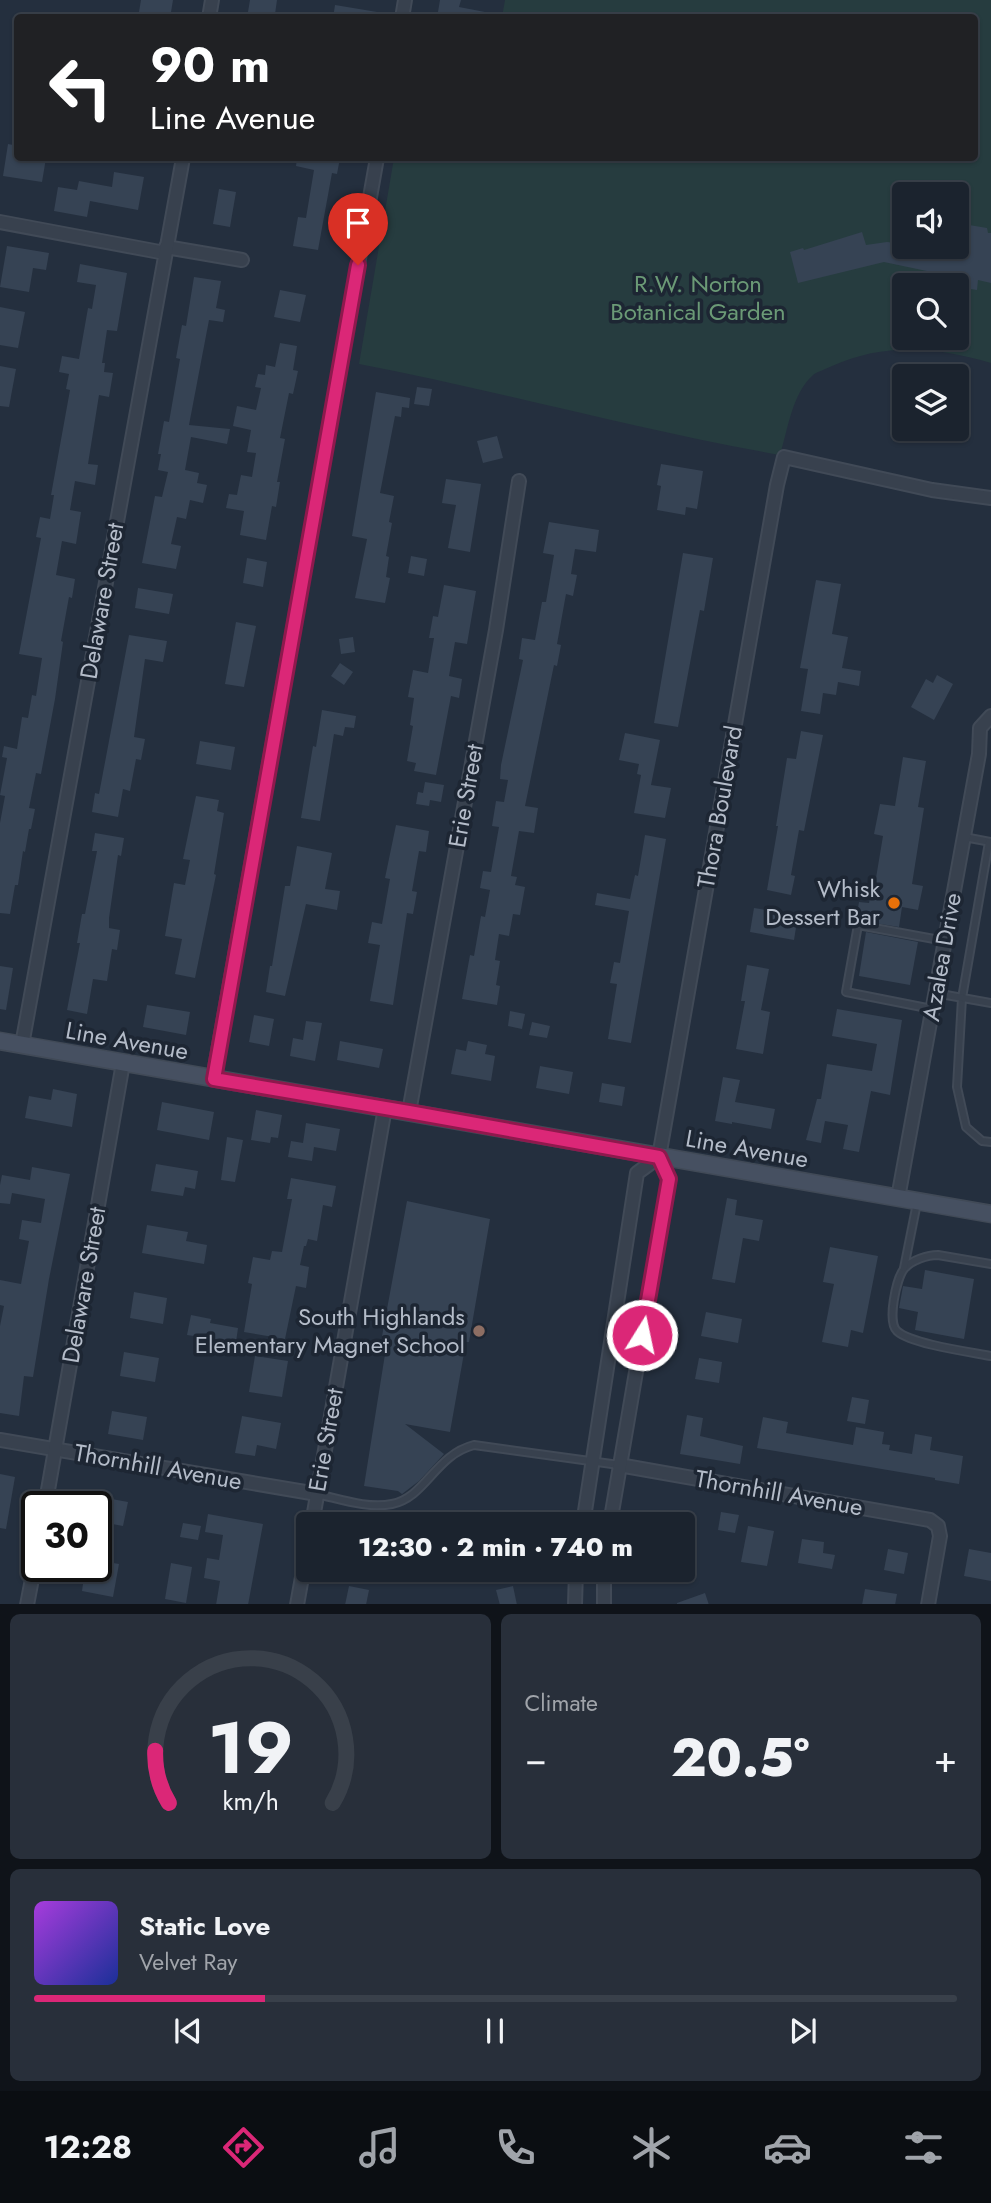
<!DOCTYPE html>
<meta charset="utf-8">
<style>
:root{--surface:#1b232e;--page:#282f3a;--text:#f1f3f6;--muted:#a0a4aa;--line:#39404a;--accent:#db2777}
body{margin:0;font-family:Jost,sans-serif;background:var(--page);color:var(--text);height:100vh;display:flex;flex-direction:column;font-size:26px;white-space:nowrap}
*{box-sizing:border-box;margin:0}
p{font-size:23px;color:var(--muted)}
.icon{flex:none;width:38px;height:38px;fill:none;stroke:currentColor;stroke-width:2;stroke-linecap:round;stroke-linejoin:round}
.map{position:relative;height:1604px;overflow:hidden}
.sheet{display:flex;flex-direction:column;gap:10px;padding:10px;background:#0f1319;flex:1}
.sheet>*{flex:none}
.banner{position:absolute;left:14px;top:14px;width:964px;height:147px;border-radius:7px;box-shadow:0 2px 5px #0004,0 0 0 2px var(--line);background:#202124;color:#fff;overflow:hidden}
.controls{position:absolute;left:892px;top:182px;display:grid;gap:14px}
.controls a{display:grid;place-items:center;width:77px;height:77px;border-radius:7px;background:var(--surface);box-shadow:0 2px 5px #0004,0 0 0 2px var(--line);font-size:35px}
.speed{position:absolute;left:21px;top:1491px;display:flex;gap:14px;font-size:35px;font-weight:700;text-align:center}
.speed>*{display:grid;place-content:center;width:91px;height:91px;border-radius:50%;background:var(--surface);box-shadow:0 2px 5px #0004,0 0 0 2px var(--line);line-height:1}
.speed .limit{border:4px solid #111;border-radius:10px;background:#fff;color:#111}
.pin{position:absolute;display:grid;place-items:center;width:60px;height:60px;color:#fff;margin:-72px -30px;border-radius:50% 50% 50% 0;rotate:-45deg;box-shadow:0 0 7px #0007}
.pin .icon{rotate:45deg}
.me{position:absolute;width:77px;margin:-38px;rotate:10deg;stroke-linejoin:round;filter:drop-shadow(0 0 5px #0008)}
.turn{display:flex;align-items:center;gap:24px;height:147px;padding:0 21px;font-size:32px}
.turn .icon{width:91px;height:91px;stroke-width:2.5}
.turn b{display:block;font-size:49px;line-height:60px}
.big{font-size:52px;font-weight:800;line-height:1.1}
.sheet .tile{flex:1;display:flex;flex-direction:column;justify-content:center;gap:10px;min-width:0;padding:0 24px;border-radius:10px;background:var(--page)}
.sheet .dial{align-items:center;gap:0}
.dial svg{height:182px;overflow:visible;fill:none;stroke:var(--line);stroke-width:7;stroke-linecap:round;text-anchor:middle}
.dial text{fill:var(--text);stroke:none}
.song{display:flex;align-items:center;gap:21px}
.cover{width:84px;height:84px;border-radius:10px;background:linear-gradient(135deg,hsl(280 70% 55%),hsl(230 70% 35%))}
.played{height:7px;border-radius:4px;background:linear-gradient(90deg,var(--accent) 25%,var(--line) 25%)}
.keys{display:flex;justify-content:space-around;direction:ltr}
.heat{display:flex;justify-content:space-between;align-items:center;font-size:38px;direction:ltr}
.sheet .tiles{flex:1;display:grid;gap:10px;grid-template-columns:1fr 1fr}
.tile:last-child{grid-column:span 2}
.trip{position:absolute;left:296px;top:1512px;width:399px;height:70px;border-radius:7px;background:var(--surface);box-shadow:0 2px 5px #0004,0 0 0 2px var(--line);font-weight:800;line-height:70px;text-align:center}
.tabs{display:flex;height:112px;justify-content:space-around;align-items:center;background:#0b0e12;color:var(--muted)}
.tabs .icon{width:49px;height:49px}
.tabs .current{color:var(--accent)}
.tabs b{font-size:32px;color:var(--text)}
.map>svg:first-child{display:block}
.green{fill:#263c3f;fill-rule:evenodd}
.building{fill:#364354}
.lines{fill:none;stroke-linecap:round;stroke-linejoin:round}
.service-casing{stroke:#414a57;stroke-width:10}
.minor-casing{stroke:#414a57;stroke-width:16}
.secondary-casing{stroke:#414a57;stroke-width:19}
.service{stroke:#38414e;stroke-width:6}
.minor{stroke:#38414e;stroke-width:12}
.secondary{stroke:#465061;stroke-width:16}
.route-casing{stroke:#8e194d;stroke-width:18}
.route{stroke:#db2777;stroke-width:12}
.food-dot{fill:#e8710a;stroke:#1d2633;stroke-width:2.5}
.education-dot{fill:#8d6e63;stroke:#1d2633;stroke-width:2.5}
.labels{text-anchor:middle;stroke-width:7;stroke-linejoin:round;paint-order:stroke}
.park-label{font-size:24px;fill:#6b9a76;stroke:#1d2633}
.street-label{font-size:24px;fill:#b4bcc9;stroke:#1d2633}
.poi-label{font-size:24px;fill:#b4bcc9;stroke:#1d2633;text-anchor:end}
</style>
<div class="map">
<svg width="991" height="1605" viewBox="0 0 991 1605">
<rect width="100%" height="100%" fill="#242f3e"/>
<path class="green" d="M505 0H991V363C937 347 886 342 832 366 827 369 818 371 813 375 792 394 788 429 780 455 638 430 500 391 359 364L394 158H975V18L502 17ZM905 194H957V247H905ZM905 285H957V338H905Z"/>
<g class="building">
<polygon points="141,0 173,0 170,18 139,12"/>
<polygon points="250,0 277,0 275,14 266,12 265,18 247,18"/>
<polygon points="440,0 461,0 459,7 485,12 485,18 437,18"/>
<polygon points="335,5 377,12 377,18 333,18"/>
<polygon points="8,144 18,146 18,158 46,158 42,182 3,176"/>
<polygon points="297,158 319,159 319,158 340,158 337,174 332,173 318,250 293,246 298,217 306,218 314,170 296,166"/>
<polygon points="114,172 144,177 138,210 90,201 87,217 54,211 58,187 77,190 79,181 112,187"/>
<polygon points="219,189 236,192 230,227 213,224"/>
<polygon points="957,223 987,228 988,233 991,233 991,283 978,280 977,290 939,284 941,274 884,262 798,283 790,252 803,248 804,250 862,232 866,245 887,242 905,244 905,247 957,247"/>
<polygon points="7,246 49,253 46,270 33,268 29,292 0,287"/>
<polygon points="80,264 127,273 117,331 107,330 102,363 105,363 104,372 113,373 109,397 99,395 88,464 98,465 95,485 75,481 70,510 81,512 76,544 62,541 56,575 75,579 72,598 69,597 61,641 63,642 55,699 41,774 36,773 29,808 35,809 31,829 29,829 25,852 23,851 18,885 15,885 10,914 0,913 0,823 5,796 0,795 7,758 2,757 4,746 17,749 22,717 28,718 32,695 36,696 42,658 19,654 41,538 36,537 40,517 50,519 54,495 51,495 70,390 66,389 69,374 59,372 62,356 79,359 88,308 92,309 96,285 77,282"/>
<polygon points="194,277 221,281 216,308 225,310 223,322 209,320 189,425 230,429 227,444 191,437 185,470 199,473 197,483 207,485 203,503 190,500 186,519 177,517 171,544 181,546 176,569 142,563 155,496 162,497 168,472 158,470 161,454 158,454 164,421 169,422 180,359 176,358 182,325 186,326"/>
<polygon points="280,290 306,295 300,322 274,317"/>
<polygon points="0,307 25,312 18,348 0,345"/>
<polygon points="280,343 297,346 293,370 298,371 293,394 289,393 280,438 285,439 277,482 280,482 276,507 272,506 266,540 240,535 244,511 226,508 229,494 237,495 241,475 252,477 256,453 247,452 251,430 233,426 237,406 256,410 261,388 255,387 258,374 265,375 266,365 275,367"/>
<polygon points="0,366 16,369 9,407 0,406"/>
<polygon points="417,387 432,389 429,406 414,404"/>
<polygon points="376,392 410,398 409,408 402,407 401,417 395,416 380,493 394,496 389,522 392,523 386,556 389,557 386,577 390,578 385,603 355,598 367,539 352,536"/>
<polygon points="497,436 503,458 483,463 477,441"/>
<polygon points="661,464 703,471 697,509 686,507 685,515 657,510 661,486 657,485"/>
<polygon points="446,479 481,484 470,552 448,548 456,505 442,503"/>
<polygon points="549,522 599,530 596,552 575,549 571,574 577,575 573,596 566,594 557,644 561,645 557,666 554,665 525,806 538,808 534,833 519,831 511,876 517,877 515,885 525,887 520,915 513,914 509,936 499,934 495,960 500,961 496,985 500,986 497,1005 462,999 470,955 474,956 481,916 485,917 490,890 480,888 483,871 491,872 499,827 492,826 496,801 504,802 508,780 500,779 501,765 523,660 519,659 522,638 535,640 542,602 546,602 554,555 543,553"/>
<polygon points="683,553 713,558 704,611 700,610 678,727 654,723"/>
<polygon points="411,556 427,559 424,576 408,573"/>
<polygon points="247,558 267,562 263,587 243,583"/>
<polygon points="816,580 841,584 832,634 848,637 842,668 861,671 859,686 838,682 836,695 823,693 820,714 801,711 808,669 800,668"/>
<polygon points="444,585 476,591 467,644 455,642 449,676 462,679 459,698 451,696 436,775 414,771 416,763 407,761 413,726 410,725 414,698 408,697 413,670 428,673 434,638 429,638 433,616 438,617"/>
<polygon points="138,588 173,594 169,614 135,608"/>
<polygon points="236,622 256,626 244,687 225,684"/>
<polygon points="129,635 167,641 163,662 145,659 134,737 145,739 141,760 136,759 130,791 123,789 118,817 92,812 95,793 99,794"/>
<polygon points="353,637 355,652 341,654 339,639"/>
<polygon points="340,663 353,672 344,685 331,676"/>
<polygon points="937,675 953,684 934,720 911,707 926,679 933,683"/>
<polygon points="322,710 356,716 354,728 345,727 343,736 334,734 320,821 301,818 313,746 316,747"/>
<polygon points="801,731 823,735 804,831 799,830 791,875 795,876 791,895 767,890 778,826 776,826 787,758 796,759"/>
<polygon points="625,733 660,740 651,785 671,788 665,818 634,813 641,775 637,774 639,764 619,760"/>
<polygon points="200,741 235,747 231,770 196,764"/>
<polygon points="903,757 926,761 918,807 924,808 912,884 923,886 918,910 902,907 899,927 856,920 859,902 869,903 874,878 876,878 883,836 874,834 880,804 895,806"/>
<polygon points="425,782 444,785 441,802 430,800 429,806 416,804 418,792 423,793"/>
<polygon points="196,796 219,800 217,811 224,813 214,874 216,875 195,978 175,974 182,939 165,936 174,883 185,885 190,860 183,859"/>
<polygon points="396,825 429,831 426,852 419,851 412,891 417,892 413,914 407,913 393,1005 370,1001 380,945 368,943 372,922 382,924 390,879 385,878"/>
<polygon points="95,833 124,838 121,856 118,855 109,918 109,928 120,930 117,950 112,949 107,981 93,979 87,1014 67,1010 80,943 77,943 82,914 85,914 97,851 92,851"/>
<polygon points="645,835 666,839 631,1043 608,1039 617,984 610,983 614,962 620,963 629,911 595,905 597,893 630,899 635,875 638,876"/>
<polygon points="297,846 332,853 325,889 340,891 337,910 306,904 285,996 266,992 270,966 272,966 285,886 290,886"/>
<polygon points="754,908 798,915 794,940 750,932"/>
<polygon points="866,932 918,942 910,985 859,976"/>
<polygon points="747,965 769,969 761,1010 770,1012 763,1054 736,1049 745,1001 741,1001"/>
<polygon points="0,966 13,968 6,1010 0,1009"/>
<polygon points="147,1005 190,1012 186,1035 143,1027"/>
<polygon points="837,1009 902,1020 890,1095 871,1091 859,1152 843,1149 848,1125 825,1121 821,1143 806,1140 817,1099 821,1099 827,1064 872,1071 877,1044 832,1036"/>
<polygon points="510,1011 525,1014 522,1029 508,1026"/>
<polygon points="254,1015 274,1019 269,1046 249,1042"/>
<polygon points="306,1021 322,1023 315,1061 290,1056 293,1038 303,1040"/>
<polygon points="532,1022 550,1026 547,1038 529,1035"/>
<polygon points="340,1041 383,1049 379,1068 337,1060"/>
<polygon points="468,1041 487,1045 485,1054 495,1056 491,1081 451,1074 456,1049 466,1051"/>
<polygon points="540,1066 573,1072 569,1094 536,1088"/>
<polygon points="723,1077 740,1080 735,1102 775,1109 771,1129 732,1122 732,1124 715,1121"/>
<polygon points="602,1083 625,1087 622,1106 599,1102"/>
<polygon points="53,1089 77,1094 72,1127 25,1118 29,1096 51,1100"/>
<polygon points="162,1102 214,1112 209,1140 157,1130"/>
<polygon points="256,1110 282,1115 278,1138 271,1137 270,1143 251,1140"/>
<polygon points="306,1123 340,1129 336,1151 314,1147 312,1161 288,1157 291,1141 303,1143"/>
<polygon points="227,1137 243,1140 235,1182 221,1180"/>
<polygon points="156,1164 198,1171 195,1189 185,1187 183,1196 151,1191"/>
<polygon points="32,1167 70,1174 49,1279 33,1377 24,1376 19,1416 0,1413 0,1326 4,1306 0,1305 0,1280 21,1284 29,1241 19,1239 22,1220 41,1223 45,1199 12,1193 10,1204 0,1203 0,1185 2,1175 30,1180"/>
<polygon points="291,1178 336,1186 332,1207 323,1205 317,1241 308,1239 306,1246 304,1246 300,1265 309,1267 306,1288 296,1286 285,1339 244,1332 252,1284 248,1283 253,1257 270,1260 272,1251 282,1252 292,1199 287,1199"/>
<polygon points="727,1198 737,1200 735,1215 763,1220 759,1241 743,1238 735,1283 712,1279"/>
<polygon points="407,1201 490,1219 469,1342 466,1342 450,1432 405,1424 444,1454 419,1481 402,1494 398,1491 364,1486 386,1348 380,1347"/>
<polygon points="147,1225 188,1232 186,1241 207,1245 204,1264 142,1253"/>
<polygon points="830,1247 878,1256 863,1333 851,1330 848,1347 822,1342 834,1284 823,1282"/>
<polygon points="925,1270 974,1279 964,1339 915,1330 918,1312 899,1308 903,1286 922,1289"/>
<polygon points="134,1292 167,1298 163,1324 130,1318"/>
<polygon points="706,1312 742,1319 738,1343 701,1336"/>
<polygon points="191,1315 211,1319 210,1323 238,1328 236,1342 187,1335"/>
<polygon points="124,1352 159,1358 155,1382 120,1376"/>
<polygon points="255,1356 288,1361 282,1397 249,1392"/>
<polygon points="699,1358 722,1362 719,1383 695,1379"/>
<polygon points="852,1397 869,1400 865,1424 847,1421"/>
<polygon points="112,1411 147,1417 143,1440 108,1434"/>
<polygon points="687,1415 703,1418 700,1436 743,1446 740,1464 680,1454"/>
<polygon points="242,1416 281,1423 276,1449 257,1445 255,1456 235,1453"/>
<polygon points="763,1417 788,1422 786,1433 853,1445 856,1427 884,1432 882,1444 890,1445 889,1450 912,1454 915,1434 932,1437 930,1450 963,1456 959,1484 935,1480 935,1478 757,1448"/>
<polygon points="0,1474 15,1477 6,1529 0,1528"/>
<polygon points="101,1497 128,1502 123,1526 96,1521"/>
<polygon points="721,1512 739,1515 735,1533 718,1530"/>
<polygon points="208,1514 263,1524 248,1605 216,1605 220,1581 204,1578 207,1558 219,1560 223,1535 205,1532"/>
<polygon points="682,1518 695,1521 688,1559 682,1559"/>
<polygon points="183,1523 201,1526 198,1540 180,1537"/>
<polygon points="748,1526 774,1531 767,1566 741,1562"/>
<polygon points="802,1539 824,1542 823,1553 835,1555 832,1569 798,1563"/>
<polygon points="888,1549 908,1553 904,1574 884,1570"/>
<polygon points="969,1549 991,1553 991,1581 964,1576"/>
<polygon points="96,1560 119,1564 113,1597 82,1591 83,1584 77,1583 80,1566 96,1566"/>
<polygon points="171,1563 192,1567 186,1603 165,1599"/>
<polygon points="349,1586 369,1590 366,1605 345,1605"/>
<polygon points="513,1586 517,1605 500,1605 496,1590"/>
<polygon points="865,1589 897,1594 895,1605 862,1605"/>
<polygon points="705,1593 709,1605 677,1605 677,1603"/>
</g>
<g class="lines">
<defs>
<g id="service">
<polyline points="964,837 991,842"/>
<polyline points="989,842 962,998 957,1087 966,1127 982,1141 991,1142"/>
<polyline points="935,993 991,1003"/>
<polyline points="932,1009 846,992 858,925 945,941"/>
<path d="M991 1264 938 1255C928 1255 911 1260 904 1269 896 1279 887 1322 897 1331 911 1344 970 1352 991 1356"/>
<polyline points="904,1268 917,1203"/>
<path d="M317 1494C340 1499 368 1509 392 1504 426 1497 435 1455 474 1445L619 1465"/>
</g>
<g id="minor">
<polyline points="209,18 212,0"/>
<polyline points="402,18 405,0"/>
<polyline points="0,222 165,253"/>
<polyline points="166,247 242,260"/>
<polyline points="22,1045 183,158"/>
<polyline points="213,1079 377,158"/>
<polyline points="409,1112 496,630 519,481"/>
<polyline points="898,1198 979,754 980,728 991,716"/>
<polyline points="0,1440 317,1494"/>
<polyline points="619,1465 930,1520 938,1526 940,1536 928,1605"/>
<polyline points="45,1507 123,1063"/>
<polyline points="312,1524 385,1108"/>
<polyline points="583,1524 637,1173 659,1157"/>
<polyline points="610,1524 669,1179 659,1157 777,485 784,457 932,490 991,498"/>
<polyline points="604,1570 604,1605"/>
<polyline points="27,1605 37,1553"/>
<polyline points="297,1605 308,1544"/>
<polyline points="575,1605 576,1570"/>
</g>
<polyline id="secondary" points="0,1041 991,1214"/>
</defs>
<use href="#service" class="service-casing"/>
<use href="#minor" class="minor-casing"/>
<use href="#secondary" class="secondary-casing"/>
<use href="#service" class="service"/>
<use href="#minor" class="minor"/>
<use href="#secondary" class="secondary"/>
</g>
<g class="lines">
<defs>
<polyline id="route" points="358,265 214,1079 409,1112 659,1157 669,1179 642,1335"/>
</defs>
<use href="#route" class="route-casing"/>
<use href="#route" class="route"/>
</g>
<circle class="food-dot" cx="894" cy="903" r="7"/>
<circle class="education-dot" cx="479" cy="1331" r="7"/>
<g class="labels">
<g class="park-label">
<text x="698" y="292">R.W. Norton<tspan x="698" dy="28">Botanical Garden</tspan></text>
</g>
<g class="street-label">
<text transform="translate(102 601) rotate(-80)" y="8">Delaware Street</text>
<text transform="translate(466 796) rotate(-80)" y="8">Erie Street</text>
<text transform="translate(720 807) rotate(-80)" y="8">Thora Boulevard</text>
<text transform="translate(942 957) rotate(-80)" y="8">Azalea Drive</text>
<text transform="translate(127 1041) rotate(10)" y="8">Line Avenue</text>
<text transform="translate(747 1149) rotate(10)" y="8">Line Avenue</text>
<text transform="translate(84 1285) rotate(-80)" y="8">Delaware Street</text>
<text transform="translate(326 1440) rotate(-80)" y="8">Erie Street</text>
<text transform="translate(158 1467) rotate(10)" y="8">Thornhill Avenue</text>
<text transform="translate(779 1493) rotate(10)" y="8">Thornhill Avenue</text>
</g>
<g class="poi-label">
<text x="880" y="897">Whisk<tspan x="880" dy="28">Dessert Bar</tspan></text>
<text x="465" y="1325">South Highlands<tspan x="465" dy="28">Elementary Magnet School</tspan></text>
</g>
</g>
</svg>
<div class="controls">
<a><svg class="icon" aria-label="sound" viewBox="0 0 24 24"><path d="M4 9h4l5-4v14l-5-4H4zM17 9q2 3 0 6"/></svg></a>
<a><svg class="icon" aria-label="search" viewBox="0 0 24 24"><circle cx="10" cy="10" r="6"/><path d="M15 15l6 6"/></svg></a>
<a><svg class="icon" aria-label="layers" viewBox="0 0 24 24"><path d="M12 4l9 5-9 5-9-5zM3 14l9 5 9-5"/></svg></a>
</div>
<div class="speed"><div class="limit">30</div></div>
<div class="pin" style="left:358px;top:265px;background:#d93025"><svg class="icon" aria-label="arrive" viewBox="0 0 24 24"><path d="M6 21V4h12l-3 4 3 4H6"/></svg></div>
<svg class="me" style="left:642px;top:1335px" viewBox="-20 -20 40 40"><circle r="17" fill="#db2777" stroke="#fff" stroke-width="3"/><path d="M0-11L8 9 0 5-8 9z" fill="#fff"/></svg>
<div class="trip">12:30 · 2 min · 740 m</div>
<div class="banner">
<div class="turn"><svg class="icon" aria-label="left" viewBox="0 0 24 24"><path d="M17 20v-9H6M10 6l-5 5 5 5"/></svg><div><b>90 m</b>Line Avenue</div></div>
</div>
</div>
<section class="sheet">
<div class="tiles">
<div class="tile dial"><svg viewBox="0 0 100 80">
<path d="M14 69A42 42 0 1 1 86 69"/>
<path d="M14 69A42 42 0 0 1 8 46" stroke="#db2777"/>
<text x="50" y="56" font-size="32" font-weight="700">19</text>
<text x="50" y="72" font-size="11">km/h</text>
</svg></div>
<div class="tile"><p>Climate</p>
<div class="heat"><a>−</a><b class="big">20.5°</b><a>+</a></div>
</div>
<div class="tile">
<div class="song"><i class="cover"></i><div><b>Static Love</b><p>Velvet Ray</p></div></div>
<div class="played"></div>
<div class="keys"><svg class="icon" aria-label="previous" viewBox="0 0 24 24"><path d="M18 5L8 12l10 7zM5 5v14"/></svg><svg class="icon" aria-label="pause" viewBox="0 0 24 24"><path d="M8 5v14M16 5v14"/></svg><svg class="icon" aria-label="next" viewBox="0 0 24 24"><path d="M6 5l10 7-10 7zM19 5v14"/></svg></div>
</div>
</div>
</section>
<nav class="tabs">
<b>12:28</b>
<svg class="icon current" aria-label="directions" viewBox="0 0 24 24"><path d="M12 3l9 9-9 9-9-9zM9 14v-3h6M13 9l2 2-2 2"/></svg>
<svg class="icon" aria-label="music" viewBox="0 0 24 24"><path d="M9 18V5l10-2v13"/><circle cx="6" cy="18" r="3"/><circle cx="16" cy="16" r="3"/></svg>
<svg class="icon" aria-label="phone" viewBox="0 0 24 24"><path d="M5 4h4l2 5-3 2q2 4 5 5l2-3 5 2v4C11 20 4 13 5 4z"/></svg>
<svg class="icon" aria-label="climate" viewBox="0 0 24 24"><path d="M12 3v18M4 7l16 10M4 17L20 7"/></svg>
<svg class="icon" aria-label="car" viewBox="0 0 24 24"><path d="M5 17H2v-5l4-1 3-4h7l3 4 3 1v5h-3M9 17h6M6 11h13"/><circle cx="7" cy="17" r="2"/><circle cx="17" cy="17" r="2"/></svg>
<svg class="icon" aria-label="filters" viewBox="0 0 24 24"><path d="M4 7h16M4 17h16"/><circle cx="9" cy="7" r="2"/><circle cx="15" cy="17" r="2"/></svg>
</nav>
